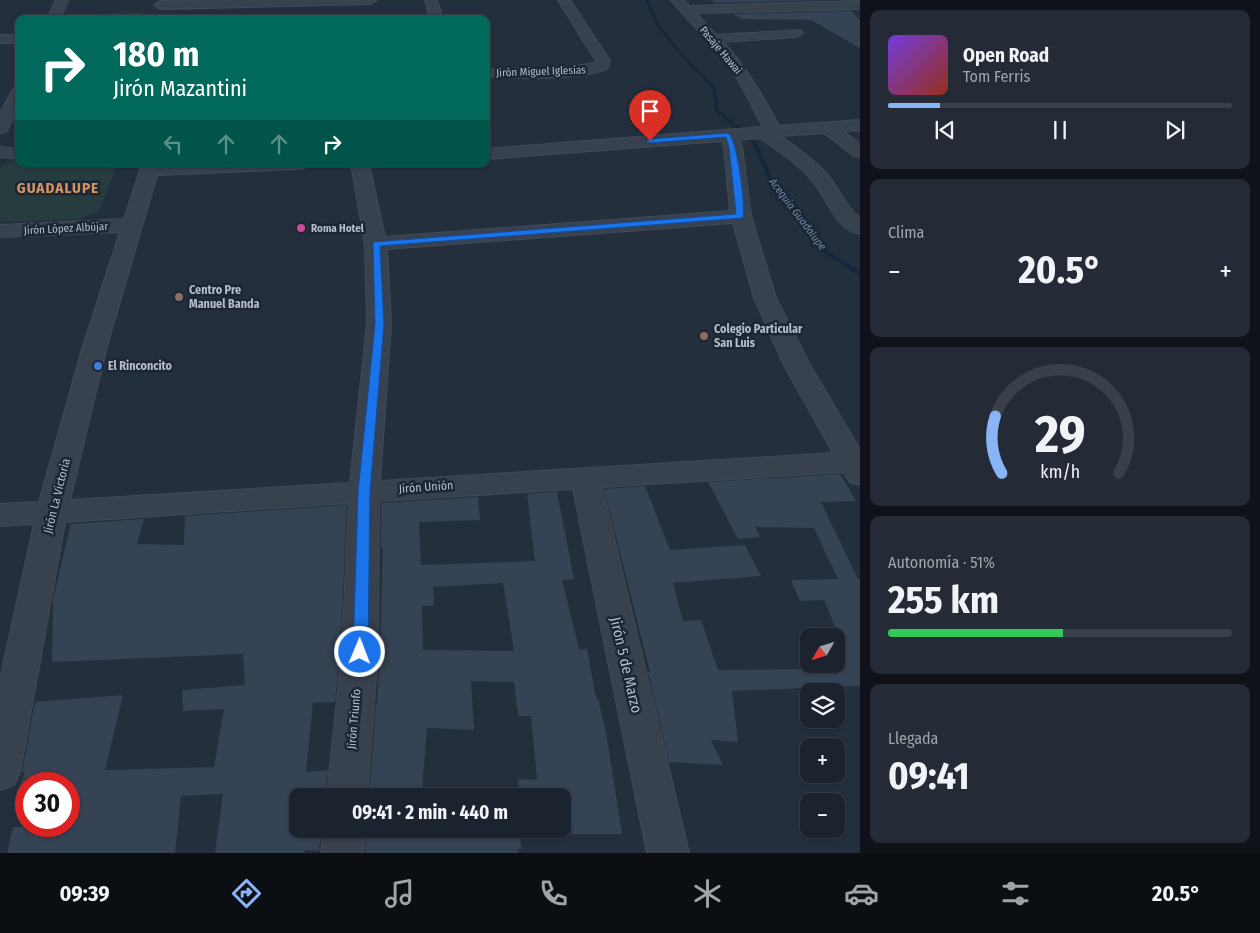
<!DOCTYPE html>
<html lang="es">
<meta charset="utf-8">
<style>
:root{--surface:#1b232e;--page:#242b36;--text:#f1f3f6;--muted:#a0a4aa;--line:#39404a;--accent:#8ab4f8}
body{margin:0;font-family:"Fira Sans Condensed",sans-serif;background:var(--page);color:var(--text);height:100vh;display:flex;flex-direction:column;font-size:19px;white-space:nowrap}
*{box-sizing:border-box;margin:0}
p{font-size:16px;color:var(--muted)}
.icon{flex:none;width:28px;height:28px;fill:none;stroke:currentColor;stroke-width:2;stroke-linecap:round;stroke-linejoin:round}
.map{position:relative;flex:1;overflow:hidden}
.panel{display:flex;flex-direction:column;gap:10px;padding:10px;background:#0f1319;width:400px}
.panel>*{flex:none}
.banner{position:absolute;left:15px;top:15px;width:475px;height:152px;border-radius:10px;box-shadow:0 1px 4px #0004,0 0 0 1px var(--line);background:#00695c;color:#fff;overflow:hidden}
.needle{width:32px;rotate:231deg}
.fabs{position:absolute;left:800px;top:628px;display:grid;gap:10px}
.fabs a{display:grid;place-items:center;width:45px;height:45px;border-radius:10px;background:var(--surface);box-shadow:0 1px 4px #0004,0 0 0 1px var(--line);font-size:25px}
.speed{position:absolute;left:15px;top:772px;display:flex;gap:10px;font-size:25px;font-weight:700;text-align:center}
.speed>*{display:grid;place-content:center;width:65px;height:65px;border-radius:50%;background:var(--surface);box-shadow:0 1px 4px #0004,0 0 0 1px var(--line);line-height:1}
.speed .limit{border:8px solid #d22;background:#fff;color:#111}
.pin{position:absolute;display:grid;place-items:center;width:42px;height:42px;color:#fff;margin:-51px -21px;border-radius:50% 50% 50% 0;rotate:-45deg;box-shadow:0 0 5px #0007}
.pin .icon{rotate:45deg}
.me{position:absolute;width:55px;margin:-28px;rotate:1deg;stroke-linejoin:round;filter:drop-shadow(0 0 4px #0008)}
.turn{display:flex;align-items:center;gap:18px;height:105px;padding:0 15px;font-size:22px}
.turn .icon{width:65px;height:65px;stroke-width:2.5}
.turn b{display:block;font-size:35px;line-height:42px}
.lanes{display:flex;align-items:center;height:48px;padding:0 15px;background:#0003;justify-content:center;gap:25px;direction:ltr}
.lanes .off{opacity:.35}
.big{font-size:38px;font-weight:700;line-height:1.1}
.panel .widget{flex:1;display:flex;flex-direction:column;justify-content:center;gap:8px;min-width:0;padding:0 18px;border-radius:10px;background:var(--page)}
.panel .dial{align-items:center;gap:0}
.dial svg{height:130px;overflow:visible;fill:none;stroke:var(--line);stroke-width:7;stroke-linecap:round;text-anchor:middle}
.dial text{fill:var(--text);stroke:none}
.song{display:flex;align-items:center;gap:15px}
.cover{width:60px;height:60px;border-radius:8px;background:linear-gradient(135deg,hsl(260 70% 55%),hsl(10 70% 35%))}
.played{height:5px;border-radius:2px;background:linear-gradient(90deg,var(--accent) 15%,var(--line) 15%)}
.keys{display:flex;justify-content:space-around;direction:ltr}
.heat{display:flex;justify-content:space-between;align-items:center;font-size:28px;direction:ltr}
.charge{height:8px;border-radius:4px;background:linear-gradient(90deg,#34c759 51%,var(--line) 0)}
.trip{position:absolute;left:289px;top:788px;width:282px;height:50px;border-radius:10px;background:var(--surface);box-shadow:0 1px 4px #0004,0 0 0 1px var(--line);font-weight:700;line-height:50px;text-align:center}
.tab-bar{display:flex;height:80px;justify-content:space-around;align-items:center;background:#0b0e12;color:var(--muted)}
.tab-bar .icon{width:35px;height:35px}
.tab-bar .active{color:var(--accent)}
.tab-bar b{font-size:22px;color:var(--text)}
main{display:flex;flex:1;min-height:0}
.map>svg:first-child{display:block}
.green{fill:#263c3f}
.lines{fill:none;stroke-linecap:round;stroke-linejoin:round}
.stream{fill:#17263c;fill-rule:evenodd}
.building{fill:#364354;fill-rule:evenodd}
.minor-casing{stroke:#414a57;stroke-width:2}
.minor{fill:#38414e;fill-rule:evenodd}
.route{fill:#1a73e8;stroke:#114b97}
.hotel-dot{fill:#d1479c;stroke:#1d2633;stroke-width:2}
.education-dot{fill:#8d6e63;stroke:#1d2633;stroke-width:2}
.shop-dot{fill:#3f7fe0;stroke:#1d2633;stroke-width:2}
.labels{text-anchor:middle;stroke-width:5;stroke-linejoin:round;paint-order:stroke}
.far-street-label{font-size:11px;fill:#b4bcc9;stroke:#1d2633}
.far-water-label{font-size:11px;font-style:italic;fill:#6d86a8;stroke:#1d2633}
.far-poi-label{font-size:11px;font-weight:bold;fill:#b4bcc9;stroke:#1d2633;text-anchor:start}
.poi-label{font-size:12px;font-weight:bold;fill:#b4bcc9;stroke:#1d2633;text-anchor:start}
.street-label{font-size:12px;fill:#b4bcc9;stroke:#1d2633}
.far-district-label{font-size:15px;font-weight:bold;letter-spacing:1px;fill:#d59563;stroke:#1d2633}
.near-street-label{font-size:15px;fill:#b4bcc9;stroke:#1d2633}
</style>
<main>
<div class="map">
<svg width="860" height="853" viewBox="0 0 860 853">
<rect width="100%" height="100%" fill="#242f3e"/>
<g class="green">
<polygon points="141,12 139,19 88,19 89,14"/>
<polygon points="19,160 19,164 117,164 99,211 78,219 0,222 0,170 2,165"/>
</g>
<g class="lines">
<polygon class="stream" points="645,0 649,0 658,23 681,52 716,88 719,110 756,141 775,184 829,252 860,271 860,276 825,254 770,184 752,143 715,111 712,88 679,54 655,24"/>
</g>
<g class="building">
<polygon points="711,0 830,0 716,3"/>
<polygon points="851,11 860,20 860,48 811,20 742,19 733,14"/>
<polygon points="840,474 856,501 821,502 858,579 860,579 860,686 732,691 738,742 711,740 723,765 669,762 648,672 650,672 604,489 645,486 670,550 745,545 761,576 673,583 683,621 701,620 718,670 807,669 806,667 836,667 836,629 824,600 800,601 791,580 838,579 814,528 755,527 760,537 738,539 708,482"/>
<path d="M557 492 574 579 562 580 579 649H587L596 698H598L607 738 622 834H520L521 849H518L519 853H365L367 829H562V796H369L376 704H377L380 652 383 547H381V503L478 497 480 520 419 522 421 565 535 561 527 494ZM503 583 514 651 423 650 422 606H434L433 587ZM471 681 514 682 518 716H531L537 780 518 779 519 793 422 789 427 728 474 730Z"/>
<polygon points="347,505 341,638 335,702 313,703 306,772 328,770 325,796 298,796 298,829 321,829 319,851 305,850 305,853 215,853 223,794 181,796 175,853 7,853 13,827 69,826 69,784 21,784 25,772 22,772 35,702 123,695 105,770 214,767 224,709 183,711 182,690 245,685 243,654 52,662 53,599 71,524 144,519 137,544 184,545 185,516"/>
</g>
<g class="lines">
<defs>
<g id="minor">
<polygon points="56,0 68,0 60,19 47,19"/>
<polygon points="213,0 377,0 371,4 160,9 154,5 160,1"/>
<polygon points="425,0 437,0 443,19 430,19"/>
<path d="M558 0H570L610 61 607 69C569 82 526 77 486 77V69L563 68 595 63 596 61Z"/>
<path d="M671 0H684L689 6 860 1V9L696 13 716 35 801 30 803 33 796 37 723 42C747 68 763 96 779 126L860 120V130L843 131 860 144V157L854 156 824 133 780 136C797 148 816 161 829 177 841 191 846 208 860 218V234C834 228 830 202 814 183 800 165 779 151 760 138L739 140 742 147 751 216 776 298 810 365 860 450V485L850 482 843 472 602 487 689 853H647L573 489 379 501 378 652 367 796H327L342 652 349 503 65 522 20 772 14 785 0 790V680L34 524 0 526V504L39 502 83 346 120 232 0 237V225L124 219 142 164H307L304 168 298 169 157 175 107 346 70 500 350 483 367 324 365 244 351 164H369L385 237 730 211 724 147 722 141 486 159V149L763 127 740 83 727 63ZM733 223 754 298 784 365 833 453 380 481 391 324 387 249Z"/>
<rect x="0" y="35" width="19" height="8"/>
<polygon points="19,87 19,108 6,132 0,133 0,113 13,89"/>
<polygon points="0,147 19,149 19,159 0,157"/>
<polygon points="323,829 365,829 363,853 321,853"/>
</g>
</defs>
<use href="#minor" class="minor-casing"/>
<use href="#minor" class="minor"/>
</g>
<path class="route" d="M728 133C737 138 746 206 743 218L380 246 384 324 370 492 368 652 365 656 360 658 355 656 353 652 358 492 375 324 373 242 736 214 729 147 726 137 650 143 646 141 650 139Z"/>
<circle class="hotel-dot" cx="301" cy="228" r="5"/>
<g class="education-dot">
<circle cx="179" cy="297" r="5"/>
<circle cx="704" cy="336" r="5"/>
</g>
<circle class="shop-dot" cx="98" cy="366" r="5"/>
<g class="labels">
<g class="far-street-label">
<text transform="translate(721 50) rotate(50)" y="4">Pasaje Hawai</text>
<text transform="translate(541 71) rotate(-2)" y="4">Jirón Miguel Iglesias</text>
<text transform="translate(66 228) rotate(-3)" y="4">Jirón López Albújar</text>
</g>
<g class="far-water-label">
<text transform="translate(798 214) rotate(53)" y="4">Acequia Guadalupe</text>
</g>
<g class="far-poi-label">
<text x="311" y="232">Roma Hotel</text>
</g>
<g class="poi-label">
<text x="189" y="294">Centro Pre<tspan x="189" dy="14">Manuel Banda</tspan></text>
<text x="714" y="333">Colegio Particular<tspan x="714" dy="14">San Luis</tspan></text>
<text x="108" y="370">El Rinconcito</text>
</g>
<g class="street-label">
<text transform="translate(426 487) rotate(-4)" y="4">Jirón Unión</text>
<text transform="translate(57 496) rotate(-76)" y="4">Jirón La Victoria</text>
<text transform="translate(354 719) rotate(-85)" y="4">Jirón Triunfo</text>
</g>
<g class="far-district-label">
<text x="58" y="193">GUADALUPE</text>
</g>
<g class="near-street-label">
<text transform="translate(626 665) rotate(77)" y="5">Jirón 5 de Marzo</text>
</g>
</g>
</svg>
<div class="fabs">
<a><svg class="needle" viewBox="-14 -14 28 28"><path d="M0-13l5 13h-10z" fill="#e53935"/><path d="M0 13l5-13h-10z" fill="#a0a4aa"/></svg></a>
<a><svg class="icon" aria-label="layers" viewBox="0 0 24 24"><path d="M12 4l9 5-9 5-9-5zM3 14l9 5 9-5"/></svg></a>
<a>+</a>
<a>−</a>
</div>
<div class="speed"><div class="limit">30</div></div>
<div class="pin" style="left:650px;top:141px;background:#d93025"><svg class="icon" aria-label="arrive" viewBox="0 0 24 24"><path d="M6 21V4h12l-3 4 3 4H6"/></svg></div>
<svg class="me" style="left:360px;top:652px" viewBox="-20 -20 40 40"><circle r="17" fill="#1a73e8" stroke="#fff" stroke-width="3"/><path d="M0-11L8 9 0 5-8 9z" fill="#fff"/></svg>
<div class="trip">09:41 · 2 min · 440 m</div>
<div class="banner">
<div class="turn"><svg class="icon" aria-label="right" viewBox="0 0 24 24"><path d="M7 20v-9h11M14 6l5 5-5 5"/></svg><div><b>180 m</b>Jirón Mazantini</div></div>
<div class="lanes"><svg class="icon off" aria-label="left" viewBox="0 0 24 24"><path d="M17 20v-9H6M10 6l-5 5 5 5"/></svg><svg class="icon off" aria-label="ahead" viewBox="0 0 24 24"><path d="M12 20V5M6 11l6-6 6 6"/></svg><svg class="icon off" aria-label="ahead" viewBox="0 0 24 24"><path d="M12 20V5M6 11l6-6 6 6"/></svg><svg class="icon" aria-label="right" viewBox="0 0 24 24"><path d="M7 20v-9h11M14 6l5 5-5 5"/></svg></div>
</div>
</div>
<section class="panel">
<div class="widget">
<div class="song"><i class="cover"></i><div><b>Open Road</b><p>Tom Ferris</p></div></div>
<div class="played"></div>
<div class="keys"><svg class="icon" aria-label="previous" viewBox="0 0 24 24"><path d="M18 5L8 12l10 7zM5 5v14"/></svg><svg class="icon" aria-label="pause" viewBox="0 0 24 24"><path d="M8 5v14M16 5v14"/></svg><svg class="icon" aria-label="next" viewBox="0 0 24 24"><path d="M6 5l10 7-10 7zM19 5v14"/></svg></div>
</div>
<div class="widget"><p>Clima</p>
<div class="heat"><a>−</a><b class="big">20.5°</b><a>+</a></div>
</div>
<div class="widget dial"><svg viewBox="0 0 100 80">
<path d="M14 69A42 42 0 1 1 86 69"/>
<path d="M14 69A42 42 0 0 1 10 34" stroke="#8ab4f8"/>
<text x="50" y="56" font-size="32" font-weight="700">29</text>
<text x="50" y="72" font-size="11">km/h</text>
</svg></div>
<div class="widget"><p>Autonomía · 51%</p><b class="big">255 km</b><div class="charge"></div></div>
<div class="widget"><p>Llegada</p><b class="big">09:41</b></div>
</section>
</main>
<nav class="tab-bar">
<b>09:39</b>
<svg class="icon active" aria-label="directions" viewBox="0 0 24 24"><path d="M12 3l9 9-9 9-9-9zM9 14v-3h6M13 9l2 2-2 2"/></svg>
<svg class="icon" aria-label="music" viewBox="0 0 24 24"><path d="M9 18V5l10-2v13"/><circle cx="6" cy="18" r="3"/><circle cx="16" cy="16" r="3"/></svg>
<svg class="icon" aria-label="phone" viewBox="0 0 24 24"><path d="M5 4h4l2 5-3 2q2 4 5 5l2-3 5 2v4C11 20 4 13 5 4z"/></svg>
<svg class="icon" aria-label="climate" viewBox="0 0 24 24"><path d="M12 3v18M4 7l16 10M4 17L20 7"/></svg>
<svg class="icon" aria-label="car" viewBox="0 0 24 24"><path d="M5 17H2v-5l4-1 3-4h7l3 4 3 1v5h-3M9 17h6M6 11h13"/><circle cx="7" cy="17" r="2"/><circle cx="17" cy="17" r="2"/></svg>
<svg class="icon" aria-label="filters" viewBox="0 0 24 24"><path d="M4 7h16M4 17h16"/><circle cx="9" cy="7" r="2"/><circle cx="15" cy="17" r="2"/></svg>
<b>20.5°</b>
</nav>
